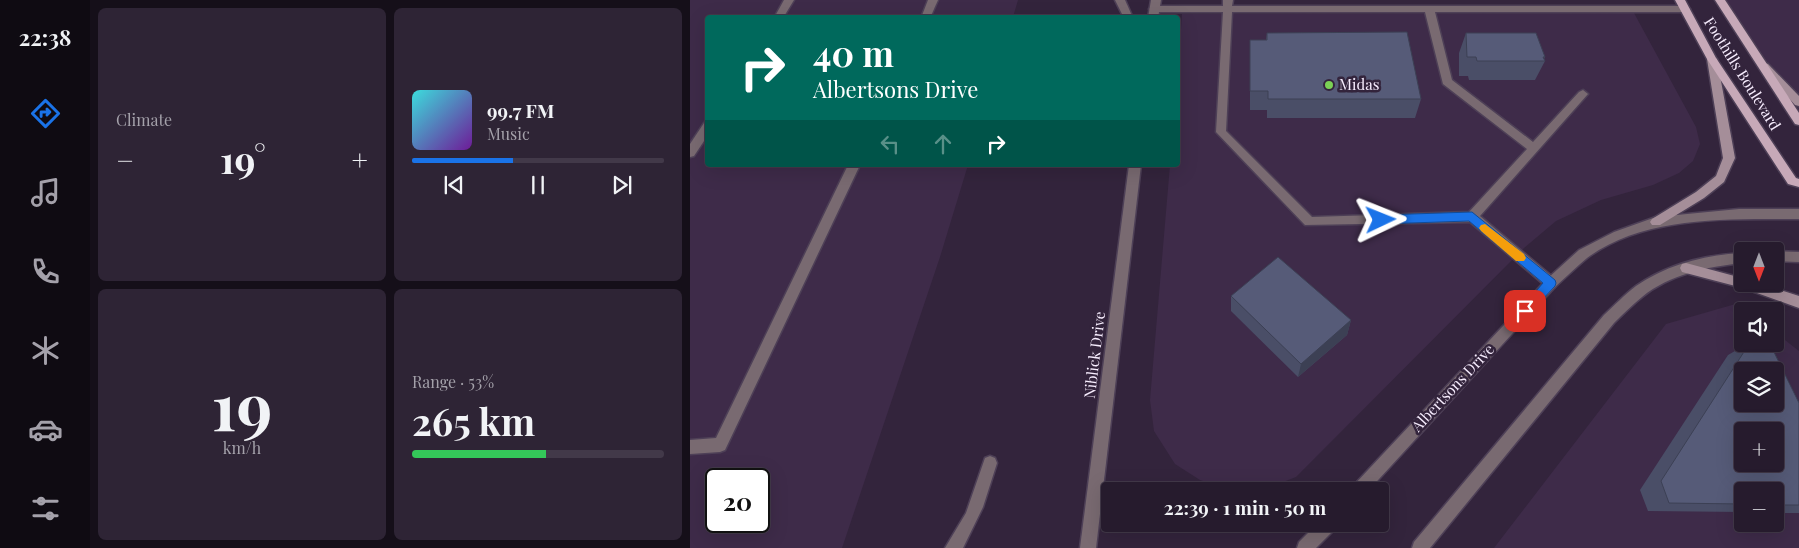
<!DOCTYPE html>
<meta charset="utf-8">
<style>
:root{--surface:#261b2d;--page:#2e2435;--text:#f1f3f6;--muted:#a4a1aa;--line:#423949;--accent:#1a73e8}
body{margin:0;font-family:"Playfair Display",serif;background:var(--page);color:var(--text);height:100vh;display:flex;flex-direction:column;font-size:19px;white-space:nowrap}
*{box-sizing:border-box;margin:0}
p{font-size:16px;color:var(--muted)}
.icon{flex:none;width:28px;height:28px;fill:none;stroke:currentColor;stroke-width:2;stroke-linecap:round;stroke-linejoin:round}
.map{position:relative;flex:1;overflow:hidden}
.side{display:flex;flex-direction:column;gap:8px;padding:8px;background:#150f19;width:600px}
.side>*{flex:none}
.hud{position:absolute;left:15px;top:15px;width:475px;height:152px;border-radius:5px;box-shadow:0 5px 20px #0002,0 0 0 1px var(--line);background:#00695c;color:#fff;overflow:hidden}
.needle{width:32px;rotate:180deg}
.tools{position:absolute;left:1044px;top:242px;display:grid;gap:10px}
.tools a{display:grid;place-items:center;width:50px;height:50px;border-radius:5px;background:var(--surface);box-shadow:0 5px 20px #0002,0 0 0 1px var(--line);font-size:25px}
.speed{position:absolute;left:15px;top:468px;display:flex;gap:10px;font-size:25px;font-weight:700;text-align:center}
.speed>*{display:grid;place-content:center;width:65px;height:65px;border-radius:50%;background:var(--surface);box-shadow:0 5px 20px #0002,0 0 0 1px var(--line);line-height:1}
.speed .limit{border:2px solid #111;border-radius:8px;background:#fff;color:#111}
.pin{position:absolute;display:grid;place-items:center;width:42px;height:42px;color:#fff;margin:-21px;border-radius:10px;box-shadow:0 2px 8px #0006}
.me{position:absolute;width:55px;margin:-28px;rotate:88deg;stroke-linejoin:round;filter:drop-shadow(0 0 4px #0008)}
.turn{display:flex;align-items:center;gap:18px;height:105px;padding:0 25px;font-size:22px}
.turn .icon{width:65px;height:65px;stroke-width:2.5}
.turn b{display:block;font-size:35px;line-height:42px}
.lanes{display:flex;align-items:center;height:48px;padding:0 25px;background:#0003;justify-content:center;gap:25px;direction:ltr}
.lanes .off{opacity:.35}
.big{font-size:38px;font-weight:700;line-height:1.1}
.side .tile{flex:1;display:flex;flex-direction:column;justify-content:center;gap:8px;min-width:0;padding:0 18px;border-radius:8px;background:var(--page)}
.side .dial{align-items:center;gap:0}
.dial b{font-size:65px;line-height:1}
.song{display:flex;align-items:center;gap:15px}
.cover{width:60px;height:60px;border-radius:8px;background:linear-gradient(135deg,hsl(180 70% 55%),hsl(280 70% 35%))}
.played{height:5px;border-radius:2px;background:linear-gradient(90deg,var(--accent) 40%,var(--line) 40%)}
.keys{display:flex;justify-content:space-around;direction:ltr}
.heat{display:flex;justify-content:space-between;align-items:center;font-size:28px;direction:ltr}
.charge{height:8px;border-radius:4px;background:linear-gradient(90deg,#34c759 53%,var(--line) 0)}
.side .tiles{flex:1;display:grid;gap:8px;grid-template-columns:repeat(2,1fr)}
.trip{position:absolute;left:411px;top:482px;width:288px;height:50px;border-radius:5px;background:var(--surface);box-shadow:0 5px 20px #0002,0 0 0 1px var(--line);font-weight:700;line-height:50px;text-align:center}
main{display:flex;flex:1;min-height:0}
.tabs{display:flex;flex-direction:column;width:90px;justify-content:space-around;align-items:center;background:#0f0b12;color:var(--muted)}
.tabs .icon{width:35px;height:35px}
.tabs .selected{color:var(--accent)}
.tabs b{font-size:22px;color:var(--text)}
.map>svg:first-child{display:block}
.built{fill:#3e2b49;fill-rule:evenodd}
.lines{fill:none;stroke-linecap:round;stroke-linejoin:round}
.service-casing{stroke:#4e4057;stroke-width:3}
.minor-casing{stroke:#4e4057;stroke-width:3}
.secondary-casing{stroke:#4e4057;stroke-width:3}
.primary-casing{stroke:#4e4057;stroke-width:3}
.service{fill:#796a71;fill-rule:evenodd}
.minor{fill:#796a71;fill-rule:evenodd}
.secondary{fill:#a58e99;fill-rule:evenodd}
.primary{fill:#c7a9b8;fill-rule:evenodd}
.wall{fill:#4a4e67}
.shaded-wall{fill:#3c4054}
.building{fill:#565b78;stroke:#3c4054;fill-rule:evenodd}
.route{fill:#1a73e8;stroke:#114b97}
.slow{fill:#f59e0b}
.poi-dot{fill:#7bd155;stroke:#33243c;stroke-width:2}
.labels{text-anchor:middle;stroke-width:5;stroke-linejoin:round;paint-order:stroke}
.street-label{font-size:15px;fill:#f7edfe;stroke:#33243c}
.poi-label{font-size:15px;fill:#f7edfe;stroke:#33243c;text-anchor:start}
</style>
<main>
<nav class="tabs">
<b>22:38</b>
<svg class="icon selected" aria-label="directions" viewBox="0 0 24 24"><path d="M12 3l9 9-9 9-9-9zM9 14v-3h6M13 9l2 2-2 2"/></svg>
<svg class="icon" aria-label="music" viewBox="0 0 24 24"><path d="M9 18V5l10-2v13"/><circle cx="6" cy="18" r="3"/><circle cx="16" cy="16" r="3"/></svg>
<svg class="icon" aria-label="phone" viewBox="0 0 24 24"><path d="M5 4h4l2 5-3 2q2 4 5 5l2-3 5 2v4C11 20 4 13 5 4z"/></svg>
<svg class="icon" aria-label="climate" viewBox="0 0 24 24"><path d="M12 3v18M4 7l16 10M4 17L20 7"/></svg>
<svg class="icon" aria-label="car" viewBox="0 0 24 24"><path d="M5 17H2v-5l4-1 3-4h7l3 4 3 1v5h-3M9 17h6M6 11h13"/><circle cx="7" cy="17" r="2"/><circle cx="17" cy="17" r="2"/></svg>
<svg class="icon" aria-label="filters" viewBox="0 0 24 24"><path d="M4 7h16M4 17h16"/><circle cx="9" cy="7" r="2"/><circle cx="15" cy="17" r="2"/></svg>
</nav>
<section class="side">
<div class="tiles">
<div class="tile"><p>Climate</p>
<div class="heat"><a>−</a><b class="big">19°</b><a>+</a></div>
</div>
<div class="tile">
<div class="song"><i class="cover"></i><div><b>99.7 FM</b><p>Music</p></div></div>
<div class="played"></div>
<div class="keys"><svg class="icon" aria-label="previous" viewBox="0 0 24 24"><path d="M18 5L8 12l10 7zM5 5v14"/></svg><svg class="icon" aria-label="pause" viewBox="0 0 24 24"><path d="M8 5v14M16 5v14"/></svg><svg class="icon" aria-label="next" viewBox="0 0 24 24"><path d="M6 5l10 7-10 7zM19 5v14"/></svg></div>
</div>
<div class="tile dial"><b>19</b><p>km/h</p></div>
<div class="tile"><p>Range · 53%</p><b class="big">265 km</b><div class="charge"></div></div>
</div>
</section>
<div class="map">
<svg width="1109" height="548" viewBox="0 0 1109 548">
<rect width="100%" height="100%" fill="#33243c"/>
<g class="built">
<path d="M0 0H328L323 17 18 18V165H278L250 257 152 548H0ZM26 479H69V521H26Z"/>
<polygon points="1033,0 1109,0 1109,110"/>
<polygon points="944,13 1006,127 1010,144 1003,161 989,173 963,185 911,200 866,221 834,248 606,477 572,490 541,490 510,480 485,464 464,431 460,400 480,165 488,165 488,75 492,14"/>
<path d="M1049 303 1059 311H1052V344H1085V332L1109 351V548H804L976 324ZM1052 371H1085V404H1052ZM1052 431H1085V464H1052ZM1052 491H1085V524H1052Z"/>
</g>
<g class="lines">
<defs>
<g id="service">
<polygon points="94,0 104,0 93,18 84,18"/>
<polygon points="238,0 248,0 240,18 231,18"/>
<polygon points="425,0 435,0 443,18 434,18"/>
<path d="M533 0H543L542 6H995L1000 9 995 12H745L762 80 843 142 889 92 893 90 898 94 790 216 865 279 867 283 865 287 861 288 857 287 780 222 615 225 526 132 533 12H464L459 9 464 6H533ZM542 12H735L753 84 837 149 779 212 622 217 536 131Z"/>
<polygon points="18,122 18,135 4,156 0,157 0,144 14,123"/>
<polygon points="158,165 170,165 35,450 30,452 0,454 0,440 26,438"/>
<polygon points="300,456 305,458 307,463 293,507 273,548 255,548 276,513 295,458"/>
</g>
<g id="minor">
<polygon points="461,0 471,0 468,18 458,18"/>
<polygon points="439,165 451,165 406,548 390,548"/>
<path d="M1049 209H1109V219C1041 219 954 215 897 258 886 267 876 277 865 287L678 491H660L663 486 857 279 889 250 924 232 966 217Z"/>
<polygon points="1084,251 1085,251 1109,252 1109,262 1085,261"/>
<path d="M1052 253V263C1017 267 980 274 952 297 942 305 933 314 924 323L740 548H722L724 542 914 315C925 305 934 295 946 286 976 265 1015 255 1052 253Z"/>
<polygon points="627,524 646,524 644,530 626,548 607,548 609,542"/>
</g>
<g id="secondary">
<polygon points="1022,56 1027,59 1045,158 1034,182 1014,198 970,225 962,225 960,222 962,219 1006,192 1026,176 1033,158 1017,59"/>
<polygon points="1075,63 1078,64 1109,96 1109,106 1105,105 1072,68 1072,64"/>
<polygon points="996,263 1052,278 1052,284 1071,284 1109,296 1109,308 1053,288 992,272 990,268 992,264"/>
</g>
<g id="primary">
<polygon points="985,0 995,0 1026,58 1106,178 1109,179 1109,187 1098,184 1017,59"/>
<polygon points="1025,0 1035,0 1109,113 1109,125 1105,124"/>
</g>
</defs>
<use href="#service" class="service-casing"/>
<use href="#minor" class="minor-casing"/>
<use href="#secondary" class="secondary-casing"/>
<use href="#primary" class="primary-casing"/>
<use href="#service" class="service"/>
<use href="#minor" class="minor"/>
<use href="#secondary" class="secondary"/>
<use href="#primary" class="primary"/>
</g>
<g class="wall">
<polygon points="577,33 731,99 725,118 577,118 577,110 560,110 560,40 576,40"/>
<polygon points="776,33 855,57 854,59 855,61 845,80 779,80 778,76 769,76 769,53"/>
<polygon points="541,296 661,320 657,335 608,377 541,311"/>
<polygon points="1057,344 1080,344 1109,403 1109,513 1085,513 1085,491 1052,491 1052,512 958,511 950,490 1038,355"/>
</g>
<polygon class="shaded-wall" points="661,320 657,335 608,377 611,364"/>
<g class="building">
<polygon points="717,32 731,99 578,99 578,91 560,91 560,40 577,40 577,33"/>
<polygon points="776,33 846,33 855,57 853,57 855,61 787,61 786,57 777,57"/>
<polygon points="588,257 661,320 611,364 541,296"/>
<path d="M1059 344H1080L1109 403V505H1085V491H1052V504L979 503 971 481ZM1052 371H1085V404H1052ZM1052 431H1085V464H1052Z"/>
</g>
<polygon class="route" points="782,212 865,280 866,283 865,286 839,314 835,316 831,314 829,311 853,283 779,221 691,224 686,220 691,215"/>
<polygon class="slow" points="795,224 834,254 836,258 834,261 826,261 791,231 789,228 791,225"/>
<circle class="poi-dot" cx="639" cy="85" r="5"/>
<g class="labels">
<g class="street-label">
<text transform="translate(1052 74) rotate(58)" y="5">Foothills Boulevard</text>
<text transform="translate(405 355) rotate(-83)" y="5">Niblick Drive</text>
<text transform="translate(763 388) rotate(-47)" y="5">Albertsons Drive</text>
</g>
<g class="poi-label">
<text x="649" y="90">Midas</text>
</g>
</g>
</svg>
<div class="tools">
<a><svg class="needle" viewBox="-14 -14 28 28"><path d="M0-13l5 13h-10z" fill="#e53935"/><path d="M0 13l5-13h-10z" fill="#a4a1aa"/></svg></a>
<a><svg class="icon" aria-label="sound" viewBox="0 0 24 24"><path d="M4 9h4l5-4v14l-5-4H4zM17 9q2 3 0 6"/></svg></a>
<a><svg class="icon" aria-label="layers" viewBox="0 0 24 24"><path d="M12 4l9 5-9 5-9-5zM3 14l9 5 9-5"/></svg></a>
<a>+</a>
<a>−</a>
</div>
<div class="speed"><div class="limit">20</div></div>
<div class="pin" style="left:835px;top:311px;background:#d93025"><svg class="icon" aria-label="arrive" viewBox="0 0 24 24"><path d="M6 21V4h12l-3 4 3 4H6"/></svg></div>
<svg class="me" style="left:691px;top:220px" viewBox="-20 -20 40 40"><path d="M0-17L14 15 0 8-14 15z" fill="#1a73e8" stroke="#fff" stroke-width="4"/></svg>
<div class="trip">22:39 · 1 min · 50 m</div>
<div class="hud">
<div class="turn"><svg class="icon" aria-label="right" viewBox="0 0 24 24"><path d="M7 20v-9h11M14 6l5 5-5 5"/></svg><div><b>40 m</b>Albertsons Drive</div></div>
<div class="lanes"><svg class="icon off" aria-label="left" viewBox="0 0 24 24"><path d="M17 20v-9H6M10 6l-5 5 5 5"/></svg><svg class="icon off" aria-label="ahead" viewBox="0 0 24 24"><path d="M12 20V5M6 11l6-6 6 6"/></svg><svg class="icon" aria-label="right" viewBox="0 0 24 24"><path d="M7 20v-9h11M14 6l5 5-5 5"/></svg></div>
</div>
</div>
</main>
